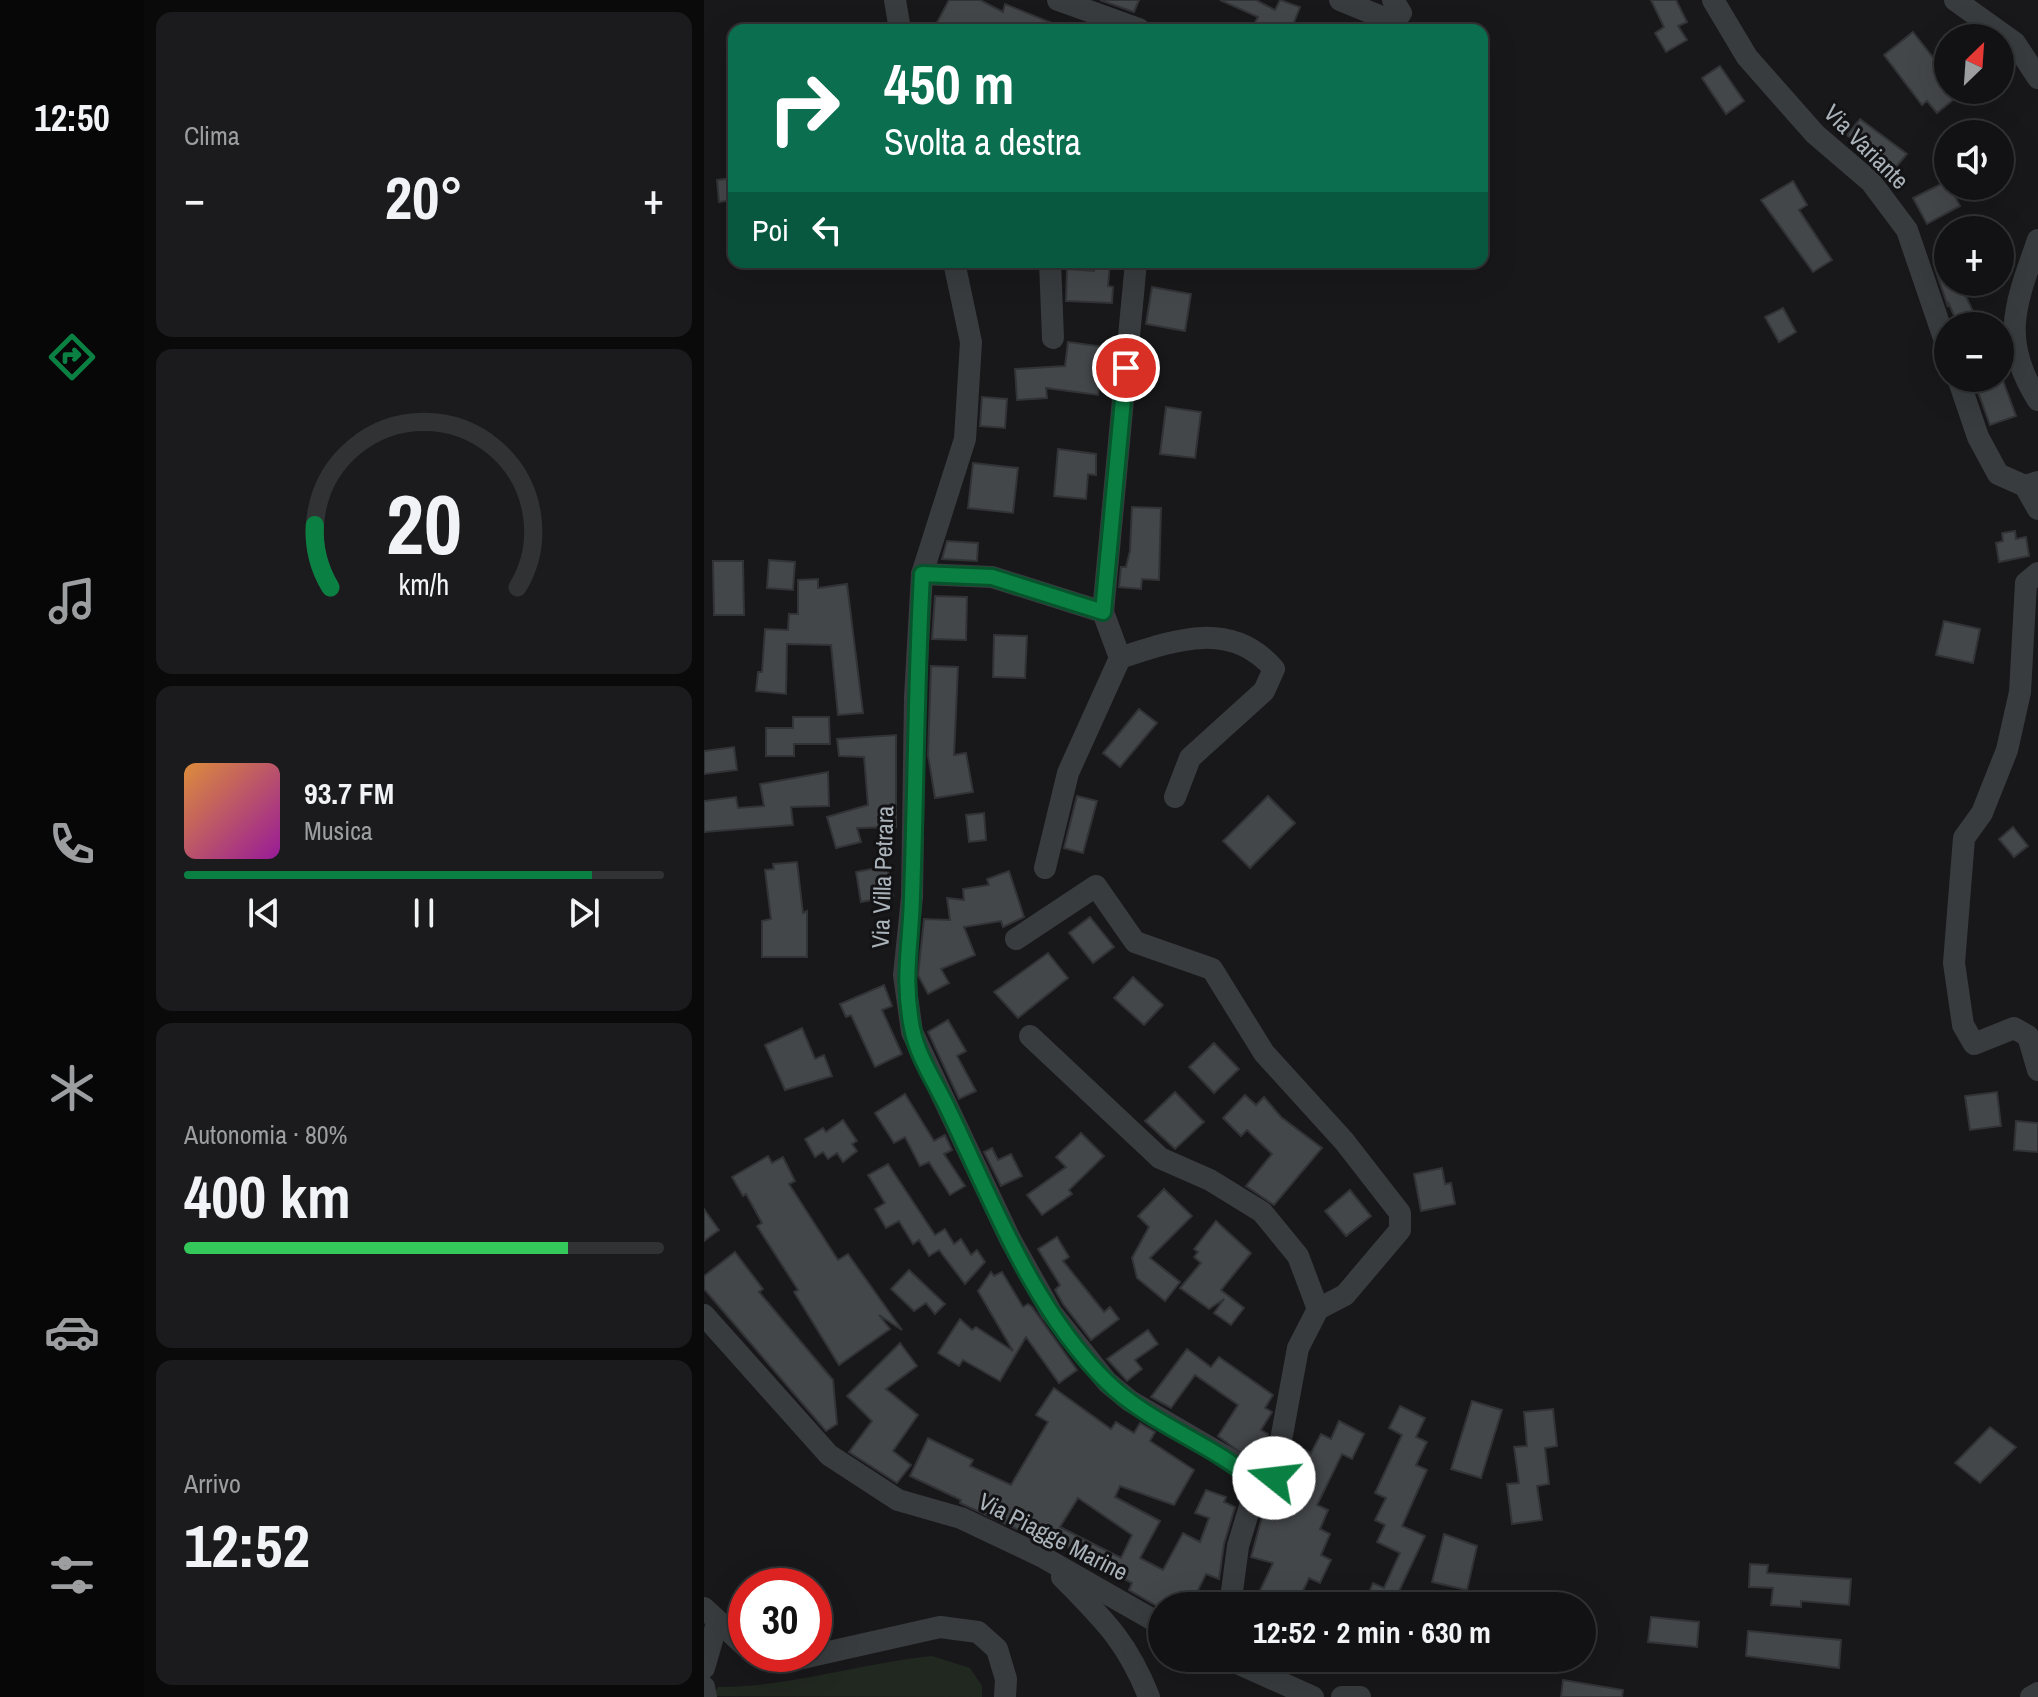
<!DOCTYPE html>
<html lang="it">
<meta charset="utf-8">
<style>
:root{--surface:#121214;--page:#1b1b1d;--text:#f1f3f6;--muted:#9c9ea0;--line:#313234;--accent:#0b8043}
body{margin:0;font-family:"Archivo Narrow",sans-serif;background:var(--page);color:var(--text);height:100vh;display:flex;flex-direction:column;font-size:30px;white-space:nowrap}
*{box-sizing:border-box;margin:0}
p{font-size:26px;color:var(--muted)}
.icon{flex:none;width:44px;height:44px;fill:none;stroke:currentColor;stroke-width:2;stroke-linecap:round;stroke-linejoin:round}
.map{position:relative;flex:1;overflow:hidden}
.details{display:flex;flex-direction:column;gap:12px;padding:12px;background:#0a0a0b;width:560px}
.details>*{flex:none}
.banner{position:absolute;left:24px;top:24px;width:760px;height:244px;border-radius:16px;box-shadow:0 8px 32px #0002,0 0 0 2px var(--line);background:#0b6e4f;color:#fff;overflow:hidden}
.needle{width:52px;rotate:25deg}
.controls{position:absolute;left:1230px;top:24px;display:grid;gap:16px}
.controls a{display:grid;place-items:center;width:80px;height:80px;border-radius:50%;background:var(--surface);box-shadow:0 8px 32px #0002,0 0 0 2px var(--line);font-size:40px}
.speed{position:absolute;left:24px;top:1568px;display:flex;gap:16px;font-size:40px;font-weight:700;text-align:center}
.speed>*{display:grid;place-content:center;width:104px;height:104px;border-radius:50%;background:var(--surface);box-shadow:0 8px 32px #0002,0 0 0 2px var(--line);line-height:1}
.speed .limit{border:12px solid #d22;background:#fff;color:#111}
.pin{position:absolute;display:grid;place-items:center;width:68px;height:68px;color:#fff;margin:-34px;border:4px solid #fff;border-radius:50%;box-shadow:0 2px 8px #0007}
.me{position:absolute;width:88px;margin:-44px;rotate:286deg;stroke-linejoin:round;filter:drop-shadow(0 0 6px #0008)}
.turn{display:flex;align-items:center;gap:28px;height:168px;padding:0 24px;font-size:36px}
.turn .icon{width:104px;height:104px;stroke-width:2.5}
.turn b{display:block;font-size:56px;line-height:68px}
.then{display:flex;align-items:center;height:76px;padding:0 24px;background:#0003;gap:16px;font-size:30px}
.big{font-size:60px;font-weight:700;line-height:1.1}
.details .tile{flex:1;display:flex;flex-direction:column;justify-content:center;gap:12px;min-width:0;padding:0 28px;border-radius:16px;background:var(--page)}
.details .dial{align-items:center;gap:0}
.dial svg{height:208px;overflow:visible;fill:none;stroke:var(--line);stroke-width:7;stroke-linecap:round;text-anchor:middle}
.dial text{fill:var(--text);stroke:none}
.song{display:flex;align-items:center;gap:24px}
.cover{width:96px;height:96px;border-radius:12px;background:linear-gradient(135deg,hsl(30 70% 55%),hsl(300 70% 35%))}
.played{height:8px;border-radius:4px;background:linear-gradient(90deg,var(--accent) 85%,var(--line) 85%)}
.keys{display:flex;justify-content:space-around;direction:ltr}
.heat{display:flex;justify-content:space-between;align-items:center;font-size:44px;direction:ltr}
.charge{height:12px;border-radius:6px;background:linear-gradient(90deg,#34c759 80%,var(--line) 0)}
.trip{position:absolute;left:444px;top:1592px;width:448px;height:80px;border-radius:40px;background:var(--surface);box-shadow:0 8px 32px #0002,0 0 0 2px var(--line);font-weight:700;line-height:80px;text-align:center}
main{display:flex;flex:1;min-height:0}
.tabs{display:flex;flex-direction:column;width:144px;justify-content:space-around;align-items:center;background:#070708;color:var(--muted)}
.tabs .icon{width:56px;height:56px}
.tabs .active{color:var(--accent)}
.tabs b{font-size:36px;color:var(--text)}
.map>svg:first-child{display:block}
.green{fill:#212820}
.building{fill:#44474a;stroke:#323336;stroke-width:2;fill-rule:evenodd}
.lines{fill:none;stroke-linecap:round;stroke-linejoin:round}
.minor{stroke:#393c3f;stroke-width:22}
.route-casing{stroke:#07532c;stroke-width:20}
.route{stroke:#0b8043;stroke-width:14}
.labels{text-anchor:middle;stroke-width:6;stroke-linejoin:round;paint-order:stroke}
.street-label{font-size:24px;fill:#aab3ba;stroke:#131315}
</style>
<main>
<nav class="tabs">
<b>12:50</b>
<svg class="icon active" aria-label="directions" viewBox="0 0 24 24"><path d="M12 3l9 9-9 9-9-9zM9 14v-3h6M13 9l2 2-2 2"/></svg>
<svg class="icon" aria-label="music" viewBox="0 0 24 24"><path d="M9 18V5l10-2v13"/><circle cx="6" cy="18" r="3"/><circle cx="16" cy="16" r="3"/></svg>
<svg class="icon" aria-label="phone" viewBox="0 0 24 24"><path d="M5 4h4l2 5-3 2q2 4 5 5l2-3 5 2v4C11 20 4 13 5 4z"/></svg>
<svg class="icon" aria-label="climate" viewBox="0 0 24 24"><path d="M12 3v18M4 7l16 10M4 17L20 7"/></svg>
<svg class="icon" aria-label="car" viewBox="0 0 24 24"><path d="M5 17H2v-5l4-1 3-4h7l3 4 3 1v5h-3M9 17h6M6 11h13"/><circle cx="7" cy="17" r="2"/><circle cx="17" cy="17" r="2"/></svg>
<svg class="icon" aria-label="filters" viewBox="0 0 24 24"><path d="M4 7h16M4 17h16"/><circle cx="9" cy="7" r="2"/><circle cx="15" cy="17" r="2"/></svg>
</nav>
<section class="details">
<div class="tile"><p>Clima</p>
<div class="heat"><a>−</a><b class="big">20°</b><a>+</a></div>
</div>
<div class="tile dial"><svg viewBox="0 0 100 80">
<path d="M14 69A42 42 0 1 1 86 69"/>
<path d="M14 69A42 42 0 0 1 8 45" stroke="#0b8043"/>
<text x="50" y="56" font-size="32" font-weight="700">20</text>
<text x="50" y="72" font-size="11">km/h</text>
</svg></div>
<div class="tile">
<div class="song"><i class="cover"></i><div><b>93.7 FM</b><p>Musica</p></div></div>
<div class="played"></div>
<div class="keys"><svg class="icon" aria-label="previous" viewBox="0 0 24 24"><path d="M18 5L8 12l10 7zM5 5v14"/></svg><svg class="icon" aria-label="pause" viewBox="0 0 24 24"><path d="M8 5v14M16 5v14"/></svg><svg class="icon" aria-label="next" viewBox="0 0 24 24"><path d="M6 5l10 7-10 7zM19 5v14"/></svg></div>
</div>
<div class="tile"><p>Autonomia · 80%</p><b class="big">400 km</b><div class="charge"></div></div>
<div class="tile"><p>Arrivo</p><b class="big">12:52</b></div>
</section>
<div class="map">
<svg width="1334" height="1697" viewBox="0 0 1334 1697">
<rect width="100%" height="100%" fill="#18181a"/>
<path class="green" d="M228 1656 266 1668 278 1686V1697L8 1696 14 1687C88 1687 156 1663 228 1656Z"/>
<g class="building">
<polygon points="245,0 276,0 299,12 301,4 365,30 229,30"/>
<polygon points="396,0 435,0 430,12"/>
<polygon points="516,0 552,0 571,10 576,0 596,7 587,30 561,30 550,24 554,17"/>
<polygon points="947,0 972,0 983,22 974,26 983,40 962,52 951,33 960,27"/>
<polygon points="1209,32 1238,69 1244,64 1244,90 1261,90 1233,113 1223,101 1218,105 1180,55"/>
<polygon points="1016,66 1040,101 1022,114 998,78"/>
<polygon points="1156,119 1203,154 1182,179 1168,164 1172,159 1143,135"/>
<polygon points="30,178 28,200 15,202 13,180"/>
<polygon points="1089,181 1103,205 1095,210 1128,260 1109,272 1057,200"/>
<polygon points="1243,181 1256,206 1223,224 1209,198"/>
<polygon points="391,262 406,262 404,286 409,287 408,303 362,301 363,269 390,271"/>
<polygon points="1244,270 1244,282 1255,282 1276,326 1259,326 1257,318 1252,320 1244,302 1244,307 1233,274"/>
<polygon points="448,287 487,294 481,331 442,324"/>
<polygon points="1079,308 1092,332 1075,342 1061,317"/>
<polygon points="364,342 401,347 394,395 342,388 343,398 313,400 311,369 361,366"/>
<polygon points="1269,378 1298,378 1312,416 1286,425"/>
<polygon points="278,397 303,399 301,428 276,426"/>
<polygon points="462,407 497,412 491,458 456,454"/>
<polygon points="354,449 392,454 392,475 384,474 382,499 350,496"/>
<polygon points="269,463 314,468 309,513 264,508"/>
<polygon points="428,507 457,508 455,580 438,579 437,589 415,587 417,567 422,567 426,551"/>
<polygon points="1311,531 1312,539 1322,537 1325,556 1295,562 1292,543 1299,541 1298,533"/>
<polygon points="243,541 274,543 273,561 238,559"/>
<polygon points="65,560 91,562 89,590 63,588"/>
<polygon points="9,561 39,561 40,615 10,615"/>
<polygon points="114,579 114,588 143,584 159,713 134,715 127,645 83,644 82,694 52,691 54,672 58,672 61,629 84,630 85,614 94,614 94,580"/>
<polygon points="231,596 263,597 262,640 228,639"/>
<polygon points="1240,621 1276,629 1269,663 1232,655"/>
<polygon points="290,635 323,636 321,678 289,677"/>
<polygon points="227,666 254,667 250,755 262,753 269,792 231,798 224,755"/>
<polygon points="435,709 453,723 416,767 399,753"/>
<polygon points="89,717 125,717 126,744 90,744 90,756 62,756 62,728 89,728"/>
<polygon points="192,735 192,827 153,828 157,842 132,848 123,817 164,805 160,757 135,756 133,739"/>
<polygon points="30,747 33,770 0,774 0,751"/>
<polygon points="124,772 125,806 87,807 89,825 0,832 0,801 32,797 34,808 60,806 56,784"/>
<polygon points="373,796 393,801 379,853 360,848"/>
<polygon points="564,796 591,823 546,868 519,841"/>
<polygon points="280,813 282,840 265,842 262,815"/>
<polygon points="1309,827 1324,846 1310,857 1295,839"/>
<polygon points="93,862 99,913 103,911 103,957 58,957 58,921 67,919 61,870 70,869 69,864"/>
<polygon points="183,866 189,896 157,902 152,872"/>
<polygon points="305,871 320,917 299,927 297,921 260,927 271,955 237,969 245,983 224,994 214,975 220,919 246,920 243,898 260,900 259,889 285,885 283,879"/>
<polygon points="386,917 410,947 389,963 365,933"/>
<polygon points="344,953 364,978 314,1018 290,992"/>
<polygon points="429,977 459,1005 440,1025 410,998"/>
<polygon points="180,985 188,1006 178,1010 198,1054 171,1067 147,1015 142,1017 136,1004"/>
<polygon points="244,1020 262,1051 253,1056 272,1091 255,1099 224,1032"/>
<polygon points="98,1028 111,1059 120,1055 128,1076 81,1090 61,1045"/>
<polygon points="510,1043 535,1069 510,1093 485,1067"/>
<polygon points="471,1092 500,1122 471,1149 441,1121"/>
<polygon points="1293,1092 1297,1126 1266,1130 1261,1096"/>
<polygon points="201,1094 230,1141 241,1135 248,1150 240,1154 261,1186 246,1195 225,1162 216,1166 201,1137 190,1143 171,1113"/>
<polygon points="541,1095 552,1105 560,1097 577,1117 618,1148 570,1205 542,1186 568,1154 543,1130 537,1136 519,1118"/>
<polygon points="139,1120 153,1141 148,1144 153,1151 139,1162 133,1153 124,1159 119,1152 111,1157 101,1139 119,1128 122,1132"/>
<polygon points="1312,1121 1334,1123 1334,1152 1310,1150"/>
<polygon points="377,1133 400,1156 365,1190 368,1194 338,1215 323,1195 362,1167 352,1157"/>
<polygon points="288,1148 294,1160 307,1154 318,1176 297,1186 280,1152"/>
<polygon points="64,1156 68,1163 79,1157 91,1181 85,1184 134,1260 144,1254 198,1330 175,1315 186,1329 135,1365 90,1292 94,1290 53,1226 58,1223 42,1194 39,1196 28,1177"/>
<polygon points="184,1164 231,1235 241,1229 250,1244 257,1239 267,1255 273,1250 281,1262 261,1284 235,1250 225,1256 215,1240 209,1244 195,1221 182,1228 171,1209 181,1203 164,1175"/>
<polygon points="738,1168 741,1184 747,1183 751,1204 717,1211 710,1174"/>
<polygon points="460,1189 488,1216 446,1258 476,1282 461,1301 433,1278 428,1258 445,1227 434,1216"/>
<polygon points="646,1190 667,1216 642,1236 621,1211"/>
<polygon points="0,1209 15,1230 0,1241"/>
<polygon points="512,1221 547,1253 517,1290 540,1308 527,1325 510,1313 520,1299 505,1309 476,1288 497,1263 490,1257 494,1252 490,1249"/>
<polygon points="353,1237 365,1257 359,1261 400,1312 406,1307 415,1319 387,1340 359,1304 351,1290 356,1285 334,1249"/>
<polygon points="31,1252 59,1289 55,1292 129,1380 133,1424 122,1431 0,1289 0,1276"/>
<polygon points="205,1270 241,1304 231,1314 222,1303 210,1311 187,1289"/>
<polygon points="287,1272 290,1276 298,1272 319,1307 324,1304 328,1307 373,1370 355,1383 322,1337 296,1381 259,1360 255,1366 234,1353 256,1319 268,1330 272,1327 309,1351 274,1291"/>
<polygon points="444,1330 454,1344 431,1360 438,1369 423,1381 403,1359"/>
<polygon points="196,1343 213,1366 182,1389 214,1415 189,1451 207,1465 193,1483 145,1452 168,1421 143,1396"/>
<polygon points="483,1349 507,1367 515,1357 569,1395 561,1408 568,1412 557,1430 564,1434 556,1467 514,1436 534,1405 491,1375 467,1408 447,1397"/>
<path d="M350 1388 407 1429 412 1422 430 1433 436 1423 451 1432 446 1441 490 1470 470 1505 416 1486 411 1497 456 1521 436 1558 459 1570 479 1533 496 1542 505 1518 491 1513 502 1490 522 1497 520 1502 531 1507 520 1544 515 1579 502 1574 491 1596 508 1606H458V1609L425 1590 428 1583 409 1573 410 1571 349 1539 345 1544 256 1503 257 1500 206 1476 224 1438 269 1460 266 1466 307 1485 344 1422 332 1415ZM374 1498 428 1535 417 1558 356 1527Z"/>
<polygon points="768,1401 798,1410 777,1478 747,1469"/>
<polygon points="696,1406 721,1418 712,1437 723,1442 712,1465 723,1470 698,1526 721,1536 688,1606 659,1606 669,1583 680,1588 696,1553 673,1542 681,1525 671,1520 682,1498 671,1493 698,1435 685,1428"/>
<polygon points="849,1409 853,1446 841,1448 845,1484 833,1486 838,1520 808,1524 803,1484 815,1483 810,1447 823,1446 820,1412"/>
<polygon points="635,1421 660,1434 648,1459 638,1454 613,1505 624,1510 616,1529 626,1534 617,1555 627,1560 616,1583 605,1578 597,1595 588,1591 580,1606 560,1606 551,1601 569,1563 547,1557 561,1506 580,1510 596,1477 585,1472 597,1448 607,1453 617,1434 627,1439"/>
<polygon points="1286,1427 1312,1447 1276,1483 1251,1463"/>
<polygon points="740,1534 773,1546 763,1590 728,1582"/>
<polygon points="1046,1564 1064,1565 1063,1573 1147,1579 1145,1605 1097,1601 1097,1607 1067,1605 1069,1588 1045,1587"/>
<polygon points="947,1617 995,1622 993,1647 944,1642"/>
<polygon points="1044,1631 1137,1640 1135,1668 1042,1656"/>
<polygon points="859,1680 919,1690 918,1697 857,1697"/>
</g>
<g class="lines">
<g class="minor">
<polyline points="191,0 196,30"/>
<polyline points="354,0 435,29"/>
<polyline points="636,0 690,22 697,13 689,0"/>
<polyline points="1009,0 1043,57 1111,134 1167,182 1203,230 1244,350"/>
<polyline points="1251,0 1311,43 1334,78"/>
<path d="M1334 240C1312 303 1295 339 1334 400"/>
<polyline points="250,262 267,342 261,439 218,574 211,697 208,897 200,975 208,1032 306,1239 347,1312 403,1382 426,1401 529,1461 553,1483 534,1546 526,1606"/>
<polyline points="346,262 349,338"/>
<polyline points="1254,378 1274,437 1294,474 1321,486 1334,482"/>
<polyline points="1321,486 1334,509"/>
<polyline points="1334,573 1322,583 1316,692 1303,750 1278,813 1260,838 1250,963 1259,1025 1270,1044 1310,1028 1324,1036 1334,1070"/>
<polyline points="218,574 288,577 399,612 416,658 364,773 341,868"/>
<polyline points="399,612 432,262"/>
<path d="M416 658C470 640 527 619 570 669L560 691 486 758 471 797"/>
<polyline points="312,939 392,886 431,942 508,969 560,1053 640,1141 696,1213 696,1230 641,1295 614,1309 594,1348 570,1478 553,1483"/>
<polyline points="326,1036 456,1158 506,1180 558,1212 594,1256 614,1309"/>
<polyline points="0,1315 125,1455 194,1500 257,1518 337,1556 458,1625"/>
<path d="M358 1577C399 1619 423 1641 445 1697"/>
<polyline points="0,1608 42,1647"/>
<polyline points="51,1654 85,1661 236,1627 274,1632 293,1649 302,1679 301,1697"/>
<polyline points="522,1658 609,1697"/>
<polyline points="0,1668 13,1623"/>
<polyline points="0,1687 2,1697"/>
<polyline points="638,1697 656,1697"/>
<polyline points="1327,1697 1334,1693"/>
</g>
</g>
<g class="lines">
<defs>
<path id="route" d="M422 368 399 612 288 577 218 574C212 682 212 788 208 896 207 945 198 977 208 1028 213 1056 233 1085 245 1111 289 1203 329 1309 403 1382 447 1425 508 1443 553 1483L570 1478"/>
</defs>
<use href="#route" class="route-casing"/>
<use href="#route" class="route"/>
</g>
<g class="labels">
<g class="street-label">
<text transform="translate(1162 147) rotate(45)" y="8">Via Variante</text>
<text transform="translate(179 877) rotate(-88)" y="8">Via Villa Petrara</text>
<text transform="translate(349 1537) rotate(27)" y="8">Via Piagge Marine</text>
</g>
</g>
</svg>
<div class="controls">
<a><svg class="needle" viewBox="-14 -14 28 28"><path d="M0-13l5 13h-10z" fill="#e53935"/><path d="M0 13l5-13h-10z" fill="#9c9ea0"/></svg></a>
<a><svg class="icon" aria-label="sound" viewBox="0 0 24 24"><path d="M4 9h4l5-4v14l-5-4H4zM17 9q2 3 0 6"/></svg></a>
<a>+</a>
<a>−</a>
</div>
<div class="speed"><div class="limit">30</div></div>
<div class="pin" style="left:422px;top:368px;background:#d93025"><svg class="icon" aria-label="arrive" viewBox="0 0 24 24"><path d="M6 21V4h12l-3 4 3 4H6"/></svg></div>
<svg class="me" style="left:570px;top:1478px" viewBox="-20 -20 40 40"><circle r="19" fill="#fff"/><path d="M0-13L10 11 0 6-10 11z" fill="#0b8043"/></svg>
<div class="trip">12:52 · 2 min · 630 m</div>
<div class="banner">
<div class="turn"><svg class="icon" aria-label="right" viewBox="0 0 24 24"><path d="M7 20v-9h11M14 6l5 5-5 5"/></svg><div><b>450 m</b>Svolta a destra</div></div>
<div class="then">Poi<svg class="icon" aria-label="left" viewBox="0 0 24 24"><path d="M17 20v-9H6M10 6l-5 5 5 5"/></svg></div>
</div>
</div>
</main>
